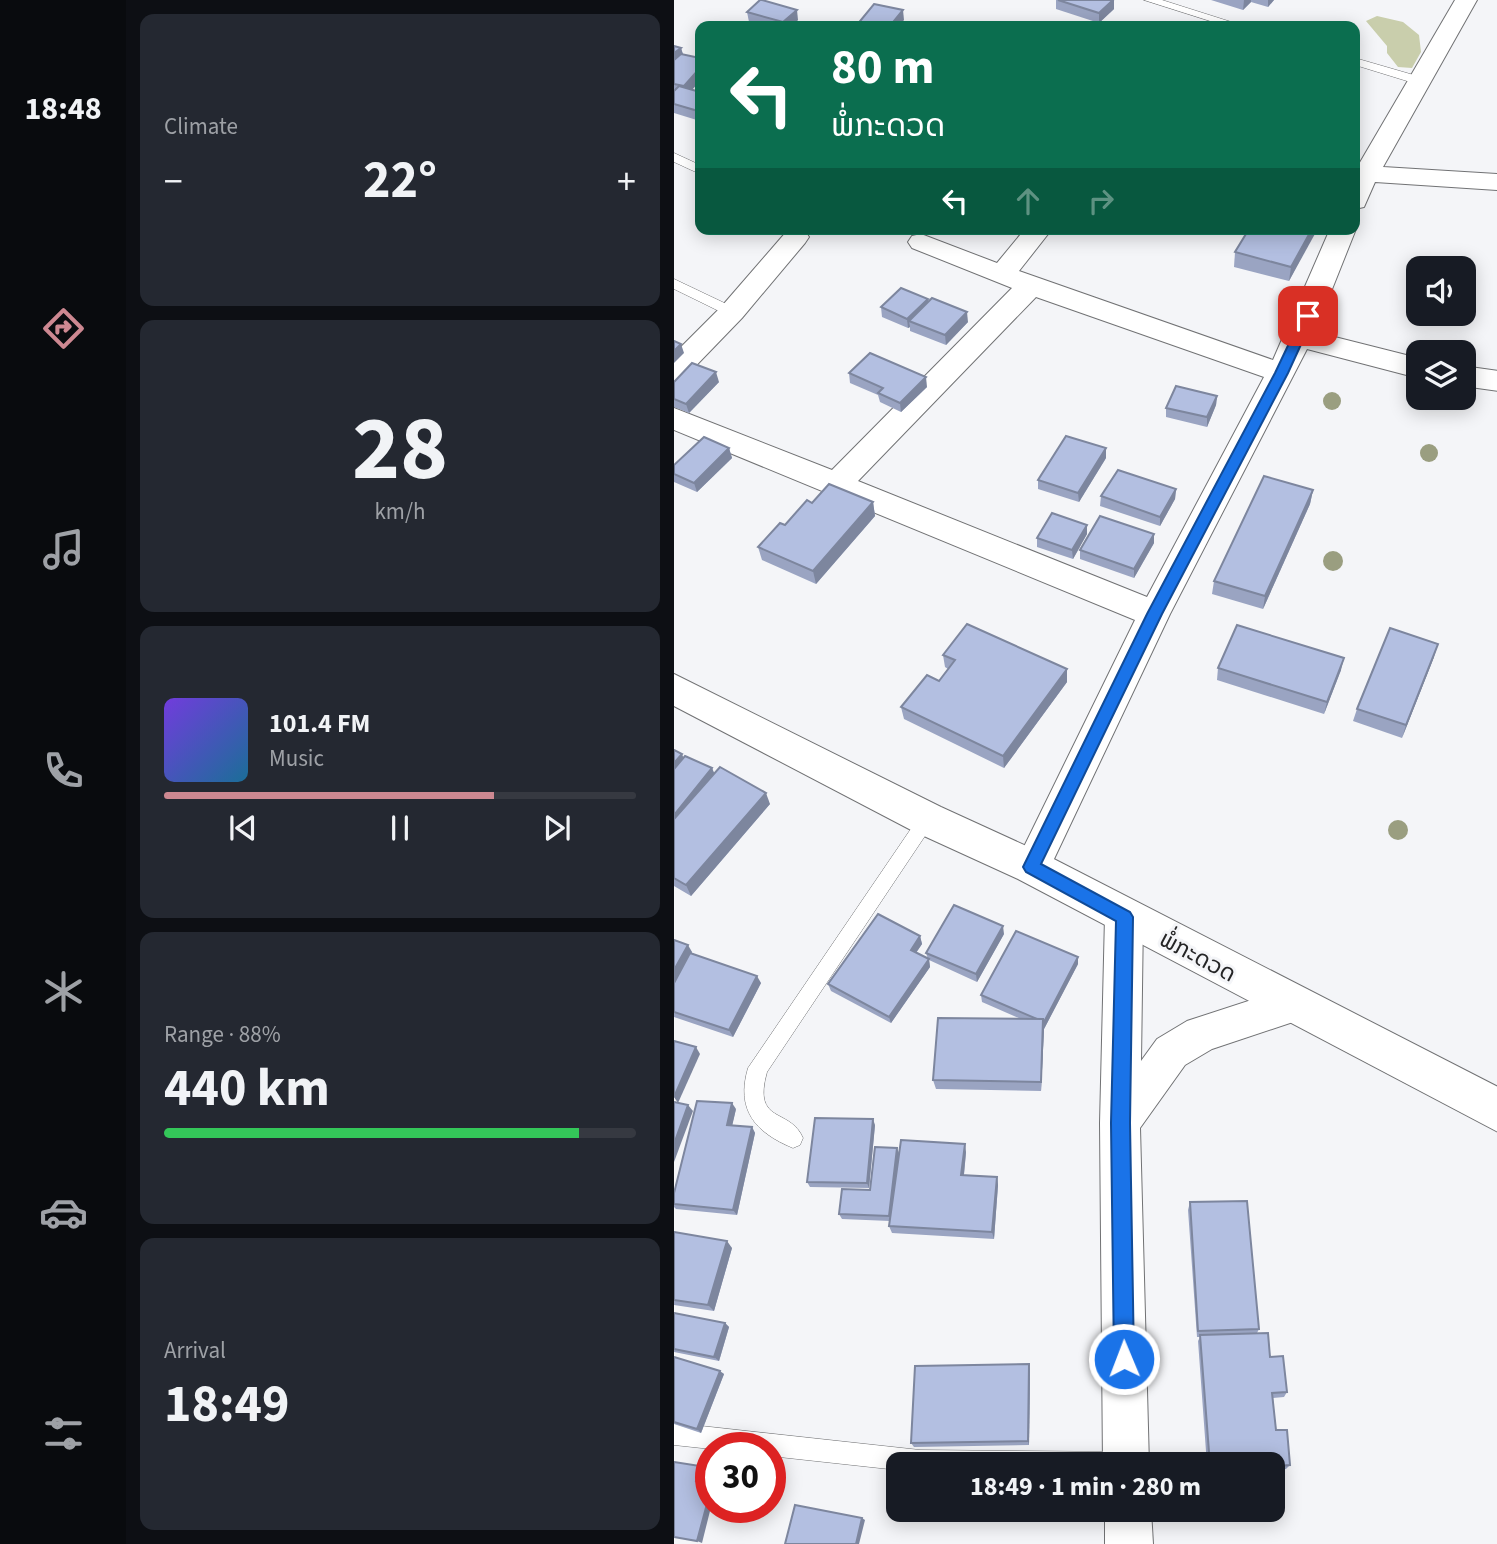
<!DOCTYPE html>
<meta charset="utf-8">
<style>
:root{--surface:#171b24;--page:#242831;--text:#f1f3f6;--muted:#9ea1a6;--line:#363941;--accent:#cd8891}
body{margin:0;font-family:"Source Sans 3","Noto Sans Lao",sans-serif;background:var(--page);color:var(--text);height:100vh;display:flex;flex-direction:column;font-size:26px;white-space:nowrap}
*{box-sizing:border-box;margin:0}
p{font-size:23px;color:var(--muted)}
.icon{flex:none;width:38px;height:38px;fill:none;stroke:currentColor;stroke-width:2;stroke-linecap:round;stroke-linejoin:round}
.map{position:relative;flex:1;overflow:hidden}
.panel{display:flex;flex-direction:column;gap:14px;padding:14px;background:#0d0f14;width:548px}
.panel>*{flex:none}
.banner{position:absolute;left:21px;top:21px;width:665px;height:214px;border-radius:14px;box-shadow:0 4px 18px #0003;background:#0b6e4f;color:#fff;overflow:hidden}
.controls{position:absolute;left:732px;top:256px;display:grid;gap:14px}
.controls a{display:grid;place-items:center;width:70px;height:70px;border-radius:14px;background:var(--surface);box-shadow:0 4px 18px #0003;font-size:35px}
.speed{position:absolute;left:21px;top:1432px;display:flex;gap:14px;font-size:35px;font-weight:700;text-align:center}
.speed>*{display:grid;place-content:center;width:91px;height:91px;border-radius:50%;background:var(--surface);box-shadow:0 4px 18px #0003;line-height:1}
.speed .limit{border:10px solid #d22;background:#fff;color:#111}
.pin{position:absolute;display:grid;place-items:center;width:60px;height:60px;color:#fff;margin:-30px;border-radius:14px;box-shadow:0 4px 10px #0006}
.me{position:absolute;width:77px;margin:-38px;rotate:359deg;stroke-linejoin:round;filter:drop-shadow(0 0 5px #0008)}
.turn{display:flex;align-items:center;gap:24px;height:147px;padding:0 21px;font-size:32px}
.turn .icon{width:91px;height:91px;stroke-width:2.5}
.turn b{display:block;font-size:49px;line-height:60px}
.lanes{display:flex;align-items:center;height:66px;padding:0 21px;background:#0003;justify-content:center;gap:35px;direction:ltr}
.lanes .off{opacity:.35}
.big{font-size:52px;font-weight:700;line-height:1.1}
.panel .card{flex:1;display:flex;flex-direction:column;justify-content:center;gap:10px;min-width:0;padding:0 24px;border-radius:14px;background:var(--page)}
.panel .dial{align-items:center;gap:0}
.dial b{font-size:91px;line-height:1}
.song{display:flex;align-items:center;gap:21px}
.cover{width:84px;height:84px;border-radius:10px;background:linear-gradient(135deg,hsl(260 70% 55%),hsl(200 70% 35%))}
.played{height:7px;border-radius:4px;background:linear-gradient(90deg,var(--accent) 70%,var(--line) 70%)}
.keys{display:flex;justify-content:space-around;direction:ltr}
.heat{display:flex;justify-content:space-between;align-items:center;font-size:38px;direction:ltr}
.charge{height:10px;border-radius:5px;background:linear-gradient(90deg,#34c759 88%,var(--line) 0)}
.trip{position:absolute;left:212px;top:1452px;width:399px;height:70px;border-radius:14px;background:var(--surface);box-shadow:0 4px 18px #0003;font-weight:700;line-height:70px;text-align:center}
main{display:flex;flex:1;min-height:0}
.tab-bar{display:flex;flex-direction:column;width:126px;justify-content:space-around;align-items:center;background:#090b0e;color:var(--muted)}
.tab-bar .icon{width:49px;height:49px}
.tab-bar .current{color:var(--accent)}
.tab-bar b{font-size:32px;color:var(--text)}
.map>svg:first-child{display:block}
.green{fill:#c9ceac}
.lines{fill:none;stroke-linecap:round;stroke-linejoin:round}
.lane-casing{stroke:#717274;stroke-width:1}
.street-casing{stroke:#717274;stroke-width:2}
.primary-casing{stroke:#717274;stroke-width:2}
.lane{fill:#fff;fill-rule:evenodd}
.street{fill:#fff;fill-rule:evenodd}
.primary{fill:#fff;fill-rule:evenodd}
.tree{fill:#9a9e80}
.wall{fill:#9aa4c2}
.shaded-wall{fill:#7d869e}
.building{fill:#b3bfe1;stroke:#7d869e;stroke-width:2}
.route{fill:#1a73e8;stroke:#114b97;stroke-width:2}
.labels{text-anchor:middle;stroke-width:6;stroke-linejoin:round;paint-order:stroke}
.street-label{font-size:23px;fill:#252526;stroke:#f4f5f8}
</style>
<main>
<nav class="tab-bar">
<b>18:48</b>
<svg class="icon current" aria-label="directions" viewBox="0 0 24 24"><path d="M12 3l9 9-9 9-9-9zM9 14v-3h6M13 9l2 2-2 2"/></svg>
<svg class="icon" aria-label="music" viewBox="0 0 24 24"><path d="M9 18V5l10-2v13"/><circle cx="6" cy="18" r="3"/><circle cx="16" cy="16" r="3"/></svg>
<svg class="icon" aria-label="phone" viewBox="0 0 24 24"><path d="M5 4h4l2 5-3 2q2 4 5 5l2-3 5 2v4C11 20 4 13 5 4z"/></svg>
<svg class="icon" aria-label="climate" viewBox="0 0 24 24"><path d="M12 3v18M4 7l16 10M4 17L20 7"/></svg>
<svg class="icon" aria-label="car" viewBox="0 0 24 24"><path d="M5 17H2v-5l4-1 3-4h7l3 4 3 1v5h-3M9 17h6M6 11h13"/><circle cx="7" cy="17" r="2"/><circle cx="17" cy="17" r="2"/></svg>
<svg class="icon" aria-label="filters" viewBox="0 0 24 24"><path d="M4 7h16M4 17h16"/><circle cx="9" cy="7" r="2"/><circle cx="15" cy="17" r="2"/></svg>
</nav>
<section class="panel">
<div class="card"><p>Climate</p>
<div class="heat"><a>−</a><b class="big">22°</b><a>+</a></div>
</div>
<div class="card dial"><b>28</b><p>km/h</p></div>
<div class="card">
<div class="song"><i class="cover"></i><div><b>101.4 FM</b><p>Music</p></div></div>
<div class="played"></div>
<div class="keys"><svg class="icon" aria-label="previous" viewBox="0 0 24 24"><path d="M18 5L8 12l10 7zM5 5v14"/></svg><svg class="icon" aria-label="pause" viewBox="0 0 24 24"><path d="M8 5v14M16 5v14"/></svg><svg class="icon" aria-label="next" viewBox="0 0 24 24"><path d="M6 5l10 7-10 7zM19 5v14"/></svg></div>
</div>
<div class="card"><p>Range · 88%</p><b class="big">440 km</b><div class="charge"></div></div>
<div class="card"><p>Arrival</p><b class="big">18:49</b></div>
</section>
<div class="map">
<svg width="824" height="1544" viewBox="0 0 824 1544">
<rect width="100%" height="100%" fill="#f4f5f8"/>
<polygon class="green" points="703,16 729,22 745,35 747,52 738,68 724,67 713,53 713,46 692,21"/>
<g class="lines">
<defs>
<g id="lane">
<polygon points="470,0 488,0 570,26 552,26"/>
<polygon points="681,58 750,78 752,81 746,85 681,65"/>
<polygon points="0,153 26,165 26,174 0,162"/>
<polygon points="0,279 63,309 65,312 58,317 53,315 0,289"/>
<path d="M253 811 259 814 262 819 259 824 93 1072C78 1125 116 1107 129 1138L126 1145 119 1148C80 1132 62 1109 74 1068L247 814Z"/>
<polygon points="0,1423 246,1450 452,1452 460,1456 464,1464 224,1465 224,1470 96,1456 96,1447 37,1447 37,1449 0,1445"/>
</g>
<g id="street">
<polygon points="781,0 803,0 709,167 824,174 824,190 701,182 690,207 681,209 681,171"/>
<path d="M681 227 682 229 641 332 744 358V378L633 349 496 614 371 878 358 883 345 878 340 867 461 620 0 430V408L158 470 338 288 238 248 234 242 238 236 247 234 323 263 351 229H378L345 271 599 360 656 229H681ZM362 297 590 377 473 597 184 481Z"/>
<polygon points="124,229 131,231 135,237 131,243 68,318 10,378 0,381 0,354 48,306 113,231"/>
<polygon points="789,366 824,371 824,391 789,386"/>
<polygon points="450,900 463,905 469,917 467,1061 483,1039 513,1021 617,987 631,992 636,1005 631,1018 538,1049 511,1065 466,1128 475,1465 429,1465 426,1123 431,917 437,905"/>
<polygon points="431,1510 477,1510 479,1544 431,1544"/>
</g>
<polygon id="primary" points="0,674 267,807 372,855 824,1087 824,1132 344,879 239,831 0,706"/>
</defs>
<use href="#lane" class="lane-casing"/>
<use href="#street" class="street-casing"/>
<use href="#primary" class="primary-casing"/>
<use href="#lane" class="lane"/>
<use href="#street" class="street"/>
<use href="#primary" class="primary"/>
</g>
<g class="tree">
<circle cx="658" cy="401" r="9"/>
<circle cx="755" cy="453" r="9"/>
<circle cx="659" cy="561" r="10"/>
<circle cx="724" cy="830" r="10"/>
</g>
<g class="wall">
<polygon points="382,0 440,0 440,9 425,23 382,9"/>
<polygon points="537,0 600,0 594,7 577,2 569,10"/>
<polygon points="73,12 124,20 117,26 91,26 75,22"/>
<polygon points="0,46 7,48 9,54 26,81 18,90 26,92 26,121 0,113"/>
<polygon points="575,229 642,229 615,281 560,267 561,252"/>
<polygon points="254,299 254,302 294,322 272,345 236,331 236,327 234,328 208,317 207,307"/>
<polygon points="175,373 253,387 227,412 206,402 204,395 176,383"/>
<polygon points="0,382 45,382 15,413 0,407"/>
<polygon points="543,396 542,405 533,427 492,417 492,408"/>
<polygon points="55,448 58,458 23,492 0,482 0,465"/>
<polygon points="432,458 405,502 364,489 364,480"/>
<polygon points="502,489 501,499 486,526 426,506 427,496"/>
<polygon points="639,490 636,504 589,609 538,594 540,581"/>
<polygon points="199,502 201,516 142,584 88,560 84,547 138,503"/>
<polygon points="413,534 399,559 363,547 363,538"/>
<polygon points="480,543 460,578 406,559 406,550"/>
<polygon points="269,655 393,669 393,682 330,768 230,719 227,707 265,681 274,669 271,667"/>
<polygon points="760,657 728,738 679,721 683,709"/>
<polygon points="544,668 667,670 650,714 543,680"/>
<polygon points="0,750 9,758 38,768 40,774 96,804 17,896 0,886"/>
<polygon points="330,934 303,982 255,960 256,967 217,1023 157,991 154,984 246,936 248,944 242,953 254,959 252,953"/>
<polygon points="0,940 18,952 17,954 87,983 59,1037 0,1017"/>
<polygon points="404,964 370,1029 367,1091 262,1089 259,1080 347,1019 308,1002 307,995"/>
<polygon points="62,1109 58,1125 78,1127 81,1133 63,1215 2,1209 0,1207 0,1193"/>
<polygon points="201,1125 195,1188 136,1187 133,1182"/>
<polygon points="292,1152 290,1175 323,1177 324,1185 320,1239 218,1233 215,1226 216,1221 168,1219 165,1214 196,1190 225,1153"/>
<polygon points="516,1202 585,1329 583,1333 596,1357 613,1392 610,1397 599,1398 602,1430 616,1465 612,1469 604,1470 606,1489 603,1492 598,1492 598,1465 533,1465 524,1341 526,1337 523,1337 514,1210"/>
<polygon points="0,1232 58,1248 40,1311 0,1305"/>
<polygon points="0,1313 51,1323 55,1327 45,1361 0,1352"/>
<polygon points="0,1357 50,1374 27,1433 0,1424"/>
<polygon points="356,1369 355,1445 240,1447 237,1443"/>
</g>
<g class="shaded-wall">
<polygon points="439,0 440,0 440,9 425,23 425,13"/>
<polygon points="570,0 577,0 577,2 569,10"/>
<polygon points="594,0 600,0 594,7"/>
<polygon points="123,10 124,20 117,26 110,26 109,22"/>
<polygon points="229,10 230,20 225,26 216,26"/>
<polygon points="7,48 10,58 0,65 0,53"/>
<polygon points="26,68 26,81 12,96 10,86"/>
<polygon points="638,229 642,229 642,232 615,281 617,267"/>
<polygon points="254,299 255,309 235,321 236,327 234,328 233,319"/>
<polygon points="293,312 294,322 272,345 271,335"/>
<polygon points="7,344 10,353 0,363 0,351"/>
<polygon points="42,372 45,382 15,413 12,404"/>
<polygon points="252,377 253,387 227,412 226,403"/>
<polygon points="543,396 542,405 533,427 533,417"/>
<polygon points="55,448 58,458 23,492 20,483"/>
<polygon points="432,448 432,458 405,502 404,493"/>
<polygon points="502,489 501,499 486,526 486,517"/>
<polygon points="639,490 636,504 589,609 591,596"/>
<polygon points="199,502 201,516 142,584 139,571"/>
<polygon points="413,525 413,534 399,559 398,550"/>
<polygon points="480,534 480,543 460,578 460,569"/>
<polygon points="764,644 760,657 728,738 732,725"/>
<polygon points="670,658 667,670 650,714 653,702"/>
<polygon points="393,669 393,682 330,768 329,756"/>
<polygon points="8,754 11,762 0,775 0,763"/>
<polygon points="38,768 42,777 0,828 0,815"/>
<polygon points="92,793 96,804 17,896 12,885"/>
<polygon points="329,926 330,934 303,982 302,974"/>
<polygon points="246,936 248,944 239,957 237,950"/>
<polygon points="14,945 18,952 0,984 0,970"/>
<polygon points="404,957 404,964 370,1029 370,1022"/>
<polygon points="255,959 256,967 217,1023 215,1017"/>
<polygon points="83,976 87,983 59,1037 55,1030"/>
<polygon points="369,1019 370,1029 367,1091 367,1082"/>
<polygon points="22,1047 26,1054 4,1103 0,1097"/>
<polygon points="58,1103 62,1109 57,1131 53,1125"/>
<polygon points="14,1105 19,1111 0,1162 0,1144"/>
<polygon points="199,1119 201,1125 195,1188 193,1183"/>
<polygon points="78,1127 81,1133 63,1215 59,1210"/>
<polygon points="291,1144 292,1152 289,1183 287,1175"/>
<polygon points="223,1148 225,1153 218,1221 215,1216"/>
<polygon points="323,1177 324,1185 320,1239 318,1232"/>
<polygon points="53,1241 58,1248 40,1311 34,1305"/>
<polygon points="51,1323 55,1327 45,1361 40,1357"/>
<polygon points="355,1364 356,1369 355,1445 354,1441"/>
<polygon points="46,1371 50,1374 27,1433 23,1429"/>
<polygon points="26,1466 31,1469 26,1484 22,1481"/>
<polygon points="37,1489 37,1507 28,1543 23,1541"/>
<polygon points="188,1518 191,1520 185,1544 182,1544"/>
</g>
<g class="building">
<polygon points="86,0 88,0 123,10 109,22 73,12"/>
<polygon points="384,0 439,0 425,13"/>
<polygon points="200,4 229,10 216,26 182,26"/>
<polygon points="0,46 7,48 0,53"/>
<polygon points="7,54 26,58 26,68 10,86 0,84 0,60"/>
<polygon points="5,86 26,92 26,109 24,111 0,104 0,91"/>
<polygon points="575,229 638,229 617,267 561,252"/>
<polygon points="227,288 254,299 233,319 207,307"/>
<polygon points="258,298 293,312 271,335 235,321"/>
<polygon points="0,341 7,344 0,351"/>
<polygon points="196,353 252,377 226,403 204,393 209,388 175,373"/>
<polygon points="18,363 42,372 12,404 0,399 0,382"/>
<polygon points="502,386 543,396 533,417 492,408"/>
<polygon points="392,436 432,448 404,493 364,480"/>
<polygon points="30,437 55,448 20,483 0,474 0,465"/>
<polygon points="444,470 502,489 486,517 427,496"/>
<polygon points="590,476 639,490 591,596 540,581"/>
<polygon points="155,484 199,502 139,571 84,547 106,523 111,525 133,500 138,503"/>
<polygon points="378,513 413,525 398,550 363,538"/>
<polygon points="426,516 480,534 460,569 406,550"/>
<polygon points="293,624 393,669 329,756 227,707 253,675 265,681 281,660 269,655"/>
<polygon points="563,625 670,658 653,702 544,668"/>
<polygon points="716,628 764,644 732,725 683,709"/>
<polygon points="0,750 8,754 0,763"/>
<polygon points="11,756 38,768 0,815 0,769"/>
<polygon points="46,767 92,793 12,885 0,878 0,819"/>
<polygon points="280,905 329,926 302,974 252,953"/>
<polygon points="204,914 246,936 237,950 255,959 215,1017 154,984"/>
<polygon points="342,931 404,957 370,1022 369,1019 363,1019 307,995"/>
<polygon points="0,940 14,945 0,970"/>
<polygon points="16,953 83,976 55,1030 0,1012 0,983"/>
<polygon points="264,1018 369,1019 367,1082 259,1080"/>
<polygon points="0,1041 22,1047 0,1097"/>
<polygon points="23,1101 58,1103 53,1125 78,1127 59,1210 0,1204 0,1193"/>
<polygon points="0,1102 14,1105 0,1144"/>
<polygon points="141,1118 199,1119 193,1183 133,1182"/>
<polygon points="227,1140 291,1144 287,1175 323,1177 318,1232 215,1226"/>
<polygon points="201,1147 223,1148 215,1216 165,1214 168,1189 196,1190"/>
<polygon points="573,1201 585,1329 524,1331 516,1202"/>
<polygon points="0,1232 53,1241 34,1305 0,1300"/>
<polygon points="0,1313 51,1323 40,1357 0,1349"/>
<polygon points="594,1333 596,1357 609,1356 613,1392 598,1393 602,1430 613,1430 616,1465 604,1466 606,1489 598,1489 598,1465 536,1465 526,1335"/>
<polygon points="0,1357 46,1371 23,1429 0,1422"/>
<polygon points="355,1364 354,1441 237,1443 241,1366"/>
<polygon points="0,1462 26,1466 22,1481 37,1483 37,1489 23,1541 0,1537"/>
<polygon points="121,1505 188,1518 182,1544 111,1544"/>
</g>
<polygon class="route" points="634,312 640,316 614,373 488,614 367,864 456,912 459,917 456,1123 460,1359 457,1366 450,1369 443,1366 440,1359 437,1123 442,921 352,872 349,867 473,614 601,373 628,316"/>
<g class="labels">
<g class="street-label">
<text transform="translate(524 956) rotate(28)" y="8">ພໍ່ກະດວດ</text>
</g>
</g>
</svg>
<div class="controls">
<a><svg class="icon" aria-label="sound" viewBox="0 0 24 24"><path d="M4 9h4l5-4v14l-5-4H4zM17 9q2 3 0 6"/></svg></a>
<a><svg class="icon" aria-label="layers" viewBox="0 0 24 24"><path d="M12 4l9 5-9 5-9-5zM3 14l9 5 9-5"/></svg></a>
</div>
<div class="speed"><div class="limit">30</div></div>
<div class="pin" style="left:634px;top:316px;background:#d93025"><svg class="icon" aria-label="arrive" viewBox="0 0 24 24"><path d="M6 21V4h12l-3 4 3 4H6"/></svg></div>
<svg class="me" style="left:450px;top:1359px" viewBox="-20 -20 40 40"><circle r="17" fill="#1a73e8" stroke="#fff" stroke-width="3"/><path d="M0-11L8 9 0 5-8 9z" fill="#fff"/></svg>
<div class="trip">18:49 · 1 min · 280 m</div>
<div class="banner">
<div class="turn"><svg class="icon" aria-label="left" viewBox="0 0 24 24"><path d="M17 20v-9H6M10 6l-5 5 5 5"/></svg><div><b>80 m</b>ພໍ່ກະດວດ</div></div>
<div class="lanes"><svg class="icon" aria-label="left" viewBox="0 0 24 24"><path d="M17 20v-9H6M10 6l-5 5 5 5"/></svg><svg class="icon off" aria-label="ahead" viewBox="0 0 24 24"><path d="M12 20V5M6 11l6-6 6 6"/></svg><svg class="icon off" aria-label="right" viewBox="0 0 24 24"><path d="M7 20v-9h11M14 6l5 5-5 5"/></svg></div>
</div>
</div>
</main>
